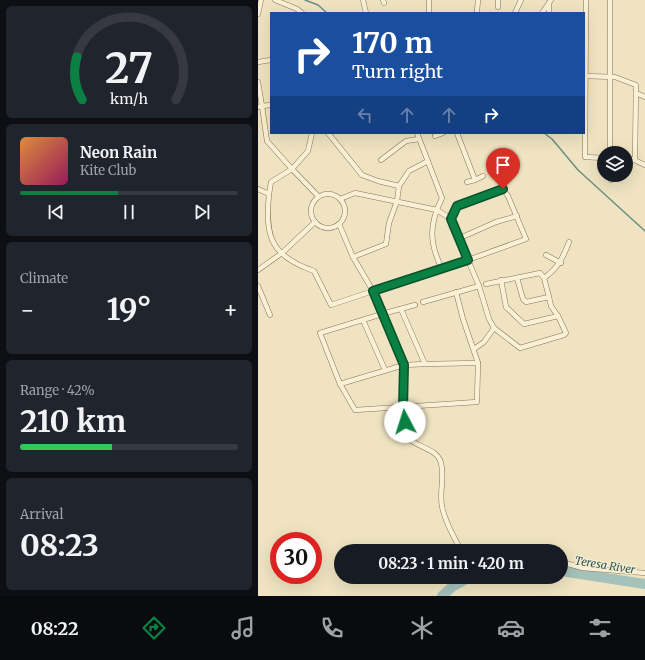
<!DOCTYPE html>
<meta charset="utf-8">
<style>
:root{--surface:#171b24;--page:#20242c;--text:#f1f3f6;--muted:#9ea1a6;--line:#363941;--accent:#0b8043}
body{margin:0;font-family:Merriweather,serif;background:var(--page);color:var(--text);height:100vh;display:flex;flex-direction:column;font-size:15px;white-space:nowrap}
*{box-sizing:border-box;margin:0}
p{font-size:13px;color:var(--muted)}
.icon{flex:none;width:22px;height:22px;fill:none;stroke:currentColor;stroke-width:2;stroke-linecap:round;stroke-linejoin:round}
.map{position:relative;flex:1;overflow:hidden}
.details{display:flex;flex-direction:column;gap:6px;padding:6px;background:#0d0f14;width:258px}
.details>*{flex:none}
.top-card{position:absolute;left:12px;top:12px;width:315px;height:122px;border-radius:0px;box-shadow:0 4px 16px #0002;background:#1a4fa0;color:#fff;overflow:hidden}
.buttons{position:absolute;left:339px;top:146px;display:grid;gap:8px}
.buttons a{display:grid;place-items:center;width:36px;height:36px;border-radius:50%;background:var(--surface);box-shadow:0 4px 16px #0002;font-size:20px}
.speed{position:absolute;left:12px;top:532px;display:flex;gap:8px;font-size:20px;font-weight:700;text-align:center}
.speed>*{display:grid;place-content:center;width:52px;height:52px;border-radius:50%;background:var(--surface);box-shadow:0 4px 16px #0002;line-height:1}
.speed .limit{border:6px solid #d22;background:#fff;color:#111}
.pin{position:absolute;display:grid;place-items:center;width:34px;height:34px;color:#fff;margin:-41px -17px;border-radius:50% 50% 50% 0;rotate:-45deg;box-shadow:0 0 4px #0007}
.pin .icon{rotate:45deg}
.me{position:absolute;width:44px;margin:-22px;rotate:355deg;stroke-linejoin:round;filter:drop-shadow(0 0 3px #0008)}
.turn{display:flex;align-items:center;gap:14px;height:84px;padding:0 16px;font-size:18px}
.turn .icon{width:52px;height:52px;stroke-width:2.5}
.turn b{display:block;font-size:28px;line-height:34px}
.lanes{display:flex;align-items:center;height:38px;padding:0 16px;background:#0003;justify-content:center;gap:20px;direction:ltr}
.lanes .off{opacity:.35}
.big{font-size:30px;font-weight:700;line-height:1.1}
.details .card{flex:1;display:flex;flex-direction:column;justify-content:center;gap:6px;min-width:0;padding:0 14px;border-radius:6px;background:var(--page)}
.details .dial{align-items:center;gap:0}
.dial svg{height:104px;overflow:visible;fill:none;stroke:var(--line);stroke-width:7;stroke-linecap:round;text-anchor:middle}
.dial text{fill:var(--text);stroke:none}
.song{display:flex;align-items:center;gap:12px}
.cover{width:48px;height:48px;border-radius:6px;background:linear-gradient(135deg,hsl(30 70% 55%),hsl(330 70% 35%))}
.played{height:4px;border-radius:2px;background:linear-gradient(90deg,var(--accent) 45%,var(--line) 45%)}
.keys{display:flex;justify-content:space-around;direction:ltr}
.heat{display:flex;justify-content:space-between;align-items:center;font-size:22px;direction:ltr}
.charge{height:6px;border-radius:3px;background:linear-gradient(90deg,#34c759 42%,var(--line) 0)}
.trip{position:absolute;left:76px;top:544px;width:234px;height:40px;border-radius:20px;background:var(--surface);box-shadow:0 4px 16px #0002;font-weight:700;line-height:40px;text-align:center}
.tab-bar{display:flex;height:64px;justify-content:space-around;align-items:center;background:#090b0e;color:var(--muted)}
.tab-bar .icon{width:28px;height:28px}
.tab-bar .selected{color:var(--accent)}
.tab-bar b{font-size:18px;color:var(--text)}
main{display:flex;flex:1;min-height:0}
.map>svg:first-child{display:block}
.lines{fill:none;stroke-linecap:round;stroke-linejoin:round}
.stream{stroke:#6b9088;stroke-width:1.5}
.river{stroke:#a4c1ba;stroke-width:10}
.minor-casing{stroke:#897458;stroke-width:5.5}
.minor{stroke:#faf0d5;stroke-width:4.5}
.route-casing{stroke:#07532c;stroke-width:10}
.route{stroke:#0b8043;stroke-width:7}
.labels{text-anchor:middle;stroke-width:3;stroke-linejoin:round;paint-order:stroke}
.water-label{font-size:11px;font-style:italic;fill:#2c5957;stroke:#f6edd1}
</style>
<main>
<section class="details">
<div class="card dial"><svg viewBox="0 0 100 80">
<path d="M14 69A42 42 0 1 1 86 69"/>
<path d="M14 69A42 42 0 0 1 10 36" stroke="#0b8043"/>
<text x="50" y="56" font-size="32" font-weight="700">27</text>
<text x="50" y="72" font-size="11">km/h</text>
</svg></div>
<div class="card">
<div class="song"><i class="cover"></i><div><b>Neon Rain</b><p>Kite Club</p></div></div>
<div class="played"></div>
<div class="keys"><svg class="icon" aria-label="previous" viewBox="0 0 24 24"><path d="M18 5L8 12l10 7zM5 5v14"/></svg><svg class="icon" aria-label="pause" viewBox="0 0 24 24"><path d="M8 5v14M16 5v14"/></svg><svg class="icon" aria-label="next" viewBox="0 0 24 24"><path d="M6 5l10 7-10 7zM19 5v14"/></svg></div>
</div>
<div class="card"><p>Climate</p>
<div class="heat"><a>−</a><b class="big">19°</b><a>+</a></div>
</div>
<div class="card"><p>Range · 42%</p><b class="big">210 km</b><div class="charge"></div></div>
<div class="card"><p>Arrival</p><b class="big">08:23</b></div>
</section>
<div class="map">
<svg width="387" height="596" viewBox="0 0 387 596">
<rect width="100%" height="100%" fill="#efe3c1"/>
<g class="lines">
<g class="stream">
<polyline points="47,0 60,5 69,13"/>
<polyline points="286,133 294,139 320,170 387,231"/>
</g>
<g class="river">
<polyline points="303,571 387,584"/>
<polyline points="184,596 194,587 212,577"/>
</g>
<defs>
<g id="minor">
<polyline points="17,0 39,9 44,13"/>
<polyline points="105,0 108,13"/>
<polyline points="125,0 126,3"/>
<polyline points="328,0 327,157 346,158"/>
<polyline points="352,0 352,153"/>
<polyline points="240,7 240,0"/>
<polyline points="219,11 220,0"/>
<polyline points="171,13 171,0"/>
<polyline points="257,13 263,0"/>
<polyline points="284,13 293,0"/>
<polyline points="291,13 291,3"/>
<polyline points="0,14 3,0"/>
<polyline points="0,62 13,60"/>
<polyline points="326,76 357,77 378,85 377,160"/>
<polyline points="0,82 4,106 0,107"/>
<polyline points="378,93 387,97"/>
<polyline points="13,105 4,106 9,141 34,169 50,151 54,133"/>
<polyline points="70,133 104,175 120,181 141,186"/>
<path d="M159 133 184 198C171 224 171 243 184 269L210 260 221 286 231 319 236 328 262 348 306 335 308 333 300 316 266 324 248 307 243 280"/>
<polyline points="199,133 217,180 225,176"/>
<polyline points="177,136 185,133"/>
<polyline points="368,159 374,159 387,165"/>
<polyline points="123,160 148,141 161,139"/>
<polyline points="353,175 353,180"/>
<polyline points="209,182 217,180"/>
<path d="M0 189 11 194C7 236 12 256 56 271L73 305 115 291 95 257 81 224"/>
<polygon points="245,189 250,196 268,239 210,260 193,219 199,206"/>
<polyline points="11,194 13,182 34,169 60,196"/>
<circle cx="70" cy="211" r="17"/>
<polyline points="82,199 97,193 179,210 193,219"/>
<polyline points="202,238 238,222 259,216"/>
<polyline points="288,255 303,263"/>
<polyline points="95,257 128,244 131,223 139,201 141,186 151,171 170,161"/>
<polyline points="0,270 24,253 57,222"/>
<path d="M286 278C300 268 305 258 311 242"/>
<polyline points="228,284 282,273 286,278 291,297 268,302 265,299 259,278"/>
<polyline points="0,286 12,315"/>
<polyline points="291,297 293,306 300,316"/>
<polyline points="165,302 221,286"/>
<polyline points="157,305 124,314 115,291 184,269"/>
<polyline points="143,309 167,364 220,363 205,319 198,292"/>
<polyline points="105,320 127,370"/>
<polyline points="216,349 226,342 236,328"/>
<polyline points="82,384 62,333 124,314 146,365 167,364"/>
<path d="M203 551C197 538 186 521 184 506 181 492 187 477 183 463 179 448 160 448 150 438 143 429 145 378 146 365L82 384 97 410 219 402 220 363"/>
<polyline points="303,562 325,568 387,573"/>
</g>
</defs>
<use href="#minor" class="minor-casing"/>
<use href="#minor" class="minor"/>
</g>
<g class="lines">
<defs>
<polyline id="route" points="147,422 145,408 146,365 115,291 210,260 193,219 199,206 245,189"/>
</defs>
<use href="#route" class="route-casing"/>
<use href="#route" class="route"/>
</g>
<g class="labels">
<g class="water-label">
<text transform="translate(347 565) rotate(9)" y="4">Teresa River</text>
</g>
</g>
</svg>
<div class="buttons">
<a><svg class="icon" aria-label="layers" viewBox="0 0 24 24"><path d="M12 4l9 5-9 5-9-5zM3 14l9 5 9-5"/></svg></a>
</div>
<div class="speed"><div class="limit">30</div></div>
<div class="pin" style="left:245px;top:189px;background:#d93025"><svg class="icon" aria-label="arrive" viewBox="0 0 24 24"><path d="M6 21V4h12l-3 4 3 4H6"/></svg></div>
<svg class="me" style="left:147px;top:422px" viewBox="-20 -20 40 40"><circle r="19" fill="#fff"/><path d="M0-13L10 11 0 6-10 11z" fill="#0b8043"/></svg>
<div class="trip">08:23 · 1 min · 420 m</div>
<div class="top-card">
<div class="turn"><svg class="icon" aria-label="right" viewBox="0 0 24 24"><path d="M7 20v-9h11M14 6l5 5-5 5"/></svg><div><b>170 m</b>Turn right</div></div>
<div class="lanes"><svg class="icon off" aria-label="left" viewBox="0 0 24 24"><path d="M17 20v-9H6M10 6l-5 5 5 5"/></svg><svg class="icon off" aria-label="ahead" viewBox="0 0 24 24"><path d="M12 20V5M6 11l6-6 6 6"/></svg><svg class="icon off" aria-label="ahead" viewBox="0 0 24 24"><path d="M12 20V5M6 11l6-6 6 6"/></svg><svg class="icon" aria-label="right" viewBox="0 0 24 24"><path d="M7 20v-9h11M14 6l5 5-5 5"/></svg></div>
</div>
</div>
</main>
<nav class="tab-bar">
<b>08:22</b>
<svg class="icon selected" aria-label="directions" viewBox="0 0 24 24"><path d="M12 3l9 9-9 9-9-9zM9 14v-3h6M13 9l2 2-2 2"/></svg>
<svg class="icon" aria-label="music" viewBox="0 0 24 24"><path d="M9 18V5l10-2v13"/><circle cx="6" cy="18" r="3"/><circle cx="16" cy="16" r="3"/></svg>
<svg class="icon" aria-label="phone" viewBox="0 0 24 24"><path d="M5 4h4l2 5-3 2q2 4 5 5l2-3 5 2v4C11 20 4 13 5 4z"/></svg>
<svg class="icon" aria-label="climate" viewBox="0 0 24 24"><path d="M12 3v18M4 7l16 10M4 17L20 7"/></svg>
<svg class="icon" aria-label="car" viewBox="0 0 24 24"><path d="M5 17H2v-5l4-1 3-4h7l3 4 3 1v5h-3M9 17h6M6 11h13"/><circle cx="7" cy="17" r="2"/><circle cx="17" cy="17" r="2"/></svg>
<svg class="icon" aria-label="filters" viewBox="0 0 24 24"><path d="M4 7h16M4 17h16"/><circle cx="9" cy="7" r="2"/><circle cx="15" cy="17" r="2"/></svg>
</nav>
